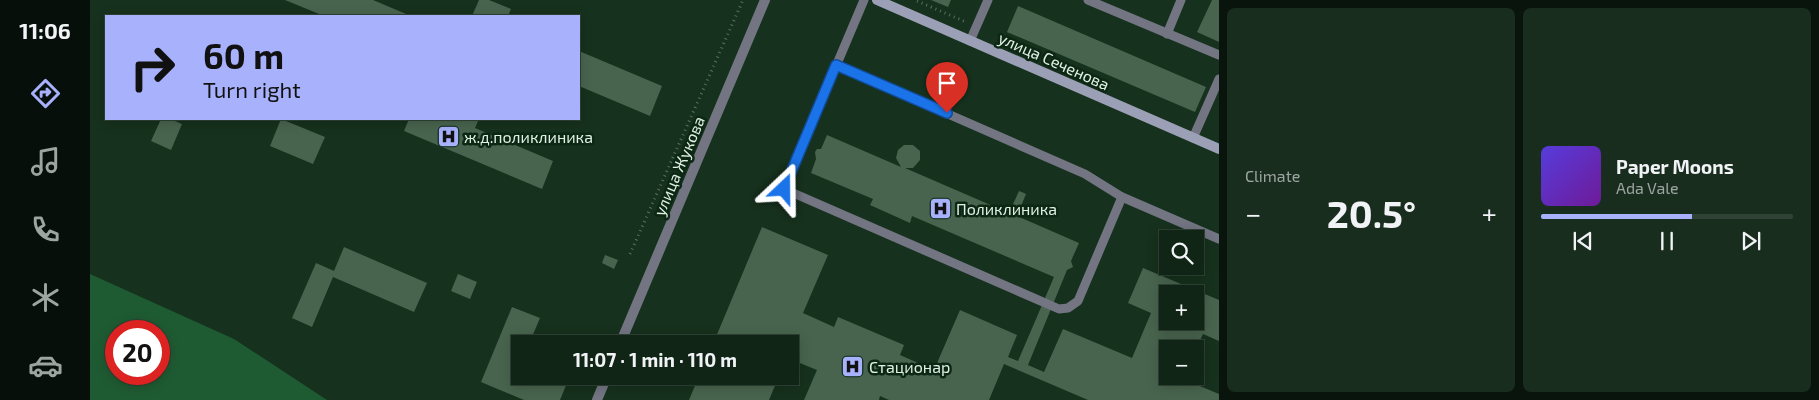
<!DOCTYPE html>
<meta charset="utf-8">
<style>
:root{--surface:#102516;--page:#192d1f;--text:#f1f3f6;--muted:#9ca5a1;--line:#304235;--accent:#a7b1fc}
body{margin:0;font-family:"Exo 2",sans-serif;background:var(--page);color:var(--text);height:100vh;display:flex;flex-direction:column;font-size:19px;white-space:nowrap}
*{box-sizing:border-box;margin:0}
p{font-size:16px;color:var(--muted)}
.icon{flex:none;width:28px;height:28px;fill:none;stroke:currentColor;stroke-width:2;stroke-linecap:round;stroke-linejoin:round}
.map{position:relative;flex:1;overflow:hidden}
.details{display:flex;flex-direction:column;gap:8px;padding:8px;background:#09140c;width:600px}
.details>*{flex:none}
.banner{position:absolute;left:15px;top:15px;width:475px;height:105px;border-radius:0px;box-shadow:0 2px 12px #0003,0 0 0 1px var(--line);background:#a7b1fc;color:#111;overflow:hidden}
.buttons{position:absolute;left:1069px;top:230px;display:grid;gap:10px}
.buttons a{display:grid;place-items:center;width:45px;height:45px;border-radius:0px;background:var(--surface);box-shadow:0 2px 12px #0003,0 0 0 1px var(--line);font-size:25px}
.speed{position:absolute;left:15px;top:320px;display:flex;gap:10px;font-size:25px;font-weight:700;text-align:center}
.speed>*{display:grid;place-content:center;width:65px;height:65px;border-radius:50%;background:var(--surface);box-shadow:0 2px 12px #0003,0 0 0 1px var(--line);line-height:1}
.speed .limit{border:8px solid #d22;background:#fff;color:#111}
.pin{position:absolute;display:grid;place-items:center;width:42px;height:42px;color:#fff;margin:-51px -21px;border-radius:50% 50% 50% 0;rotate:-45deg;box-shadow:0 0 5px #0007}
.pin .icon{rotate:45deg}
.me{position:absolute;width:55px;margin:-28px;rotate:23deg;stroke-linejoin:round;filter:drop-shadow(0 0 4px #0008)}
.turn{display:flex;align-items:center;gap:18px;height:105px;padding:0 15px;font-size:22px}
.turn .icon{width:65px;height:65px;stroke-width:2.5}
.turn b{display:block;font-size:35px;line-height:42px}
.big{font-size:38px;font-weight:700;line-height:1.1}
.details .widget{flex:1;display:flex;flex-direction:column;justify-content:center;gap:8px;min-width:0;padding:0 18px;border-radius:8px;background:var(--page)}
.song{display:flex;align-items:center;gap:15px}
.cover{width:60px;height:60px;border-radius:8px;background:linear-gradient(135deg,hsl(250 70% 55%),hsl(280 70% 35%))}
.played{height:5px;border-radius:2px;background:linear-gradient(90deg,var(--accent) 60%,var(--line) 60%)}
.keys{display:flex;justify-content:space-around;direction:ltr}
.heat{display:flex;justify-content:space-between;align-items:center;font-size:28px;direction:ltr}
.details .tiles{flex:1;display:grid;gap:8px;grid-template-columns:repeat(2,1fr)}
.trip{position:absolute;left:421px;top:335px;width:288px;height:50px;border-radius:0px;background:var(--surface);box-shadow:0 2px 12px #0003,0 0 0 1px var(--line);font-weight:700;line-height:50px;text-align:center}
main{display:flex;flex:1;min-height:0}
.dock{display:flex;flex-direction:column;width:90px;justify-content:space-around;align-items:center;background:#060f09;color:var(--muted)}
.dock .icon{width:35px;height:35px}
.dock .active{color:var(--accent)}
.dock b{font-size:22px;color:var(--text)}
.map>svg:first-child{display:block}
.green{fill:#1f5b32;fill-rule:evenodd}
.building{fill:#48644e;fill-rule:evenodd}
.lines{fill:none;stroke-linecap:round;stroke-linejoin:round}
.path{stroke:#59715f;stroke-width:3;stroke-dasharray:1 4;stroke-linecap:butt}
.service{stroke:#737583;stroke-width:9}
.minor{stroke:#737583;stroke-width:10}
.secondary{stroke:#9ca0b6;stroke-width:10}
.route-casing{stroke:#114b97;stroke-width:12}
.route{stroke:#1a73e8;stroke-width:9}
.labels{text-anchor:middle;stroke-width:5;stroke-linejoin:round;paint-order:stroke}
.street-label{font-size:16px;fill:#e0f0e3;stroke:#0c2714}
.poi-label{font-size:16px;fill:#e0f0e3;stroke:#0c2714;text-anchor:start}
</style>
<main>
<nav class="dock">
<b>11:06</b>
<svg class="icon active" aria-label="directions" viewBox="0 0 24 24"><path d="M12 3l9 9-9 9-9-9zM9 14v-3h6M13 9l2 2-2 2"/></svg>
<svg class="icon" aria-label="music" viewBox="0 0 24 24"><path d="M9 18V5l10-2v13"/><circle cx="6" cy="18" r="3"/><circle cx="16" cy="16" r="3"/></svg>
<svg class="icon" aria-label="phone" viewBox="0 0 24 24"><path d="M5 4h4l2 5-3 2q2 4 5 5l2-3 5 2v4C11 20 4 13 5 4z"/></svg>
<svg class="icon" aria-label="climate" viewBox="0 0 24 24"><path d="M12 3v18M4 7l16 10M4 17L20 7"/></svg>
<svg class="icon" aria-label="car" viewBox="0 0 24 24"><path d="M5 17H2v-5l4-1 3-4h7l3 4 3 1v5h-3M9 17h6M6 11h13"/><circle cx="7" cy="17" r="2"/><circle cx="17" cy="17" r="2"/></svg>
</nav>
<div class="map">
<svg width="1129" height="400" viewBox="0 0 1129 400">
<rect width="100%" height="100%" fill="#16311d"/>
<path class="green" d="M0 274 144 339 237 400H0ZM26 331H69V374H26Z"/>
<g class="building">
<polygon points="195,0 283,0 321,16 234,16"/>
<polygon points="389,0 399,0 421,9 418,16 382,16"/>
<polygon points="841,0 861,0 858,7"/>
<polygon points="1122,0 1129,0 1129,42 1107,32"/>
<polygon points="928,6 1116,87 1105,112 917,32"/>
<polygon points="489,51 572,86 560,116 489,86"/>
<polygon points="71,119 80,119 92,124 81,150 61,141"/>
<polygon points="191,119 235,137 223,164 180,146"/>
<polygon points="319,119 389,119 385,128 463,161 452,189 314,131"/>
<path d="M737 135 811 167 806 158 808 150 814 145H823L830 151V160L823 168H815L919 213 929 191 934 193 936 194 927 216 989 243 981 261 983 267 977 270 938 365 954 372 973 329 1042 358 1061 313 1038 303 1053 268 1129 300V341L1113 334 1106 349H1078V376H1094L1093 379 1129 394V400H998L914 364 899 400H799L790 396 789 400H714L727 370 700 359V344H623L672 227 738 255 713 313 744 327 748 317 814 345 810 355 844 370 870 310 927 335 918 357 928 361 964 277 822 216 820 223 780 205 783 199 721 173 726 159 725 152 727 149H731ZM1078 294H1105V321H1078Z"/>
<polygon points="254,247 337,283 324,312 243,277 222,327 202,318 226,263 244,271"/>
<polygon points="515,255 528,260 524,269 512,263"/>
<polygon points="368,274 387,282 380,299 361,291"/>
<polygon points="422,307 450,318 439,344 430,344 430,376 461,376 477,383 470,400 434,400 391,382"/>
<polygon points="609,376 689,376 679,400 599,400"/>
</g>
<g class="lines">
<g class="path">
<polyline points="827,1 876,22"/>
<polyline points="540,254 653,0"/>
</g>
<g class="service">
<polyline points="774,0 694,189 969,309 978,308 988,301 1032,197"/>
<polyline points="998,0 1129,55"/>
<polyline points="1077,34 1091,0"/>
<polyline points="880,41 898,0"/>
<polyline points="746,65 995,174 1032,197 1129,239"/>
<polyline points="1103,138 1129,79"/>
</g>
<g class="minor">
<polyline points="530,344 675,0"/>
<polyline points="507,400 517,376"/>
</g>
<polyline class="secondary" points="787,0 1129,149"/>
</g>
<g class="lines">
<defs>
<polyline id="route" points="694,189 746,65 857,113"/>
</defs>
<use href="#route" class="route-casing"/>
<use href="#route" class="route"/>
</g>
<defs>
<symbol id="hospital-square" viewBox="-11 -11 22 22"><rect x="-9" y="-9" width="18" height="18" rx="4" fill="#a7b1fc" stroke="#0c2714"/><path d="M-5-5h3v3.5h4V-5h3V5h-3V1.5h-4V5h-3Z" fill="#111"/></symbol>
</defs>
<g fill-rule="evenodd">
<use href="#hospital-square" x="346" y="124" width="25" height="25"/>
<use href="#hospital-square" x="838" y="196" width="25" height="25"/>
<use href="#hospital-square" x="750" y="354" width="25" height="25"/>
</g>
<g class="labels">
<g class="street-label">
<text transform="translate(964 61) rotate(24)" y="6">улица Сеченова</text>
<text transform="translate(589 166) rotate(-67)" y="6">улица Жукова</text>
</g>
<g class="poi-label">
<text x="374" y="143">ж.д.поликлиника</text>
<text x="866" y="215">Поликлиника</text>
<text x="779" y="373">Стационар</text>
</g>
</g>
</svg>
<div class="buttons">
<a><svg class="icon" aria-label="search" viewBox="0 0 24 24"><circle cx="10" cy="10" r="6"/><path d="M15 15l6 6"/></svg></a>
<a>+</a>
<a>−</a>
</div>
<div class="speed"><div class="limit">20</div></div>
<div class="pin" style="left:857px;top:113px;background:#d93025"><svg class="icon" aria-label="arrive" viewBox="0 0 24 24"><path d="M6 21V4h12l-3 4 3 4H6"/></svg></div>
<svg class="me" style="left:694px;top:189px" viewBox="-20 -20 40 40"><path d="M0-17L14 15 0 8-14 15z" fill="#1a73e8" stroke="#fff" stroke-width="4"/></svg>
<div class="trip">11:07 · 1 min · 110 m</div>
<div class="banner">
<div class="turn"><svg class="icon" aria-label="right" viewBox="0 0 24 24"><path d="M7 20v-9h11M14 6l5 5-5 5"/></svg><div><b>60 m</b>Turn right</div></div>
</div>
</div>
<section class="details">
<div class="tiles">
<div class="widget"><p>Climate</p>
<div class="heat"><a>−</a><b class="big">20.5°</b><a>+</a></div>
</div>
<div class="widget">
<div class="song"><i class="cover"></i><div><b>Paper Moons</b><p>Ada Vale</p></div></div>
<div class="played"></div>
<div class="keys"><svg class="icon" aria-label="previous" viewBox="0 0 24 24"><path d="M18 5L8 12l10 7zM5 5v14"/></svg><svg class="icon" aria-label="pause" viewBox="0 0 24 24"><path d="M8 5v14M16 5v14"/></svg><svg class="icon" aria-label="next" viewBox="0 0 24 24"><path d="M6 5l10 7-10 7zM19 5v14"/></svg></div>
</div>
</div>
</section>
</main>
